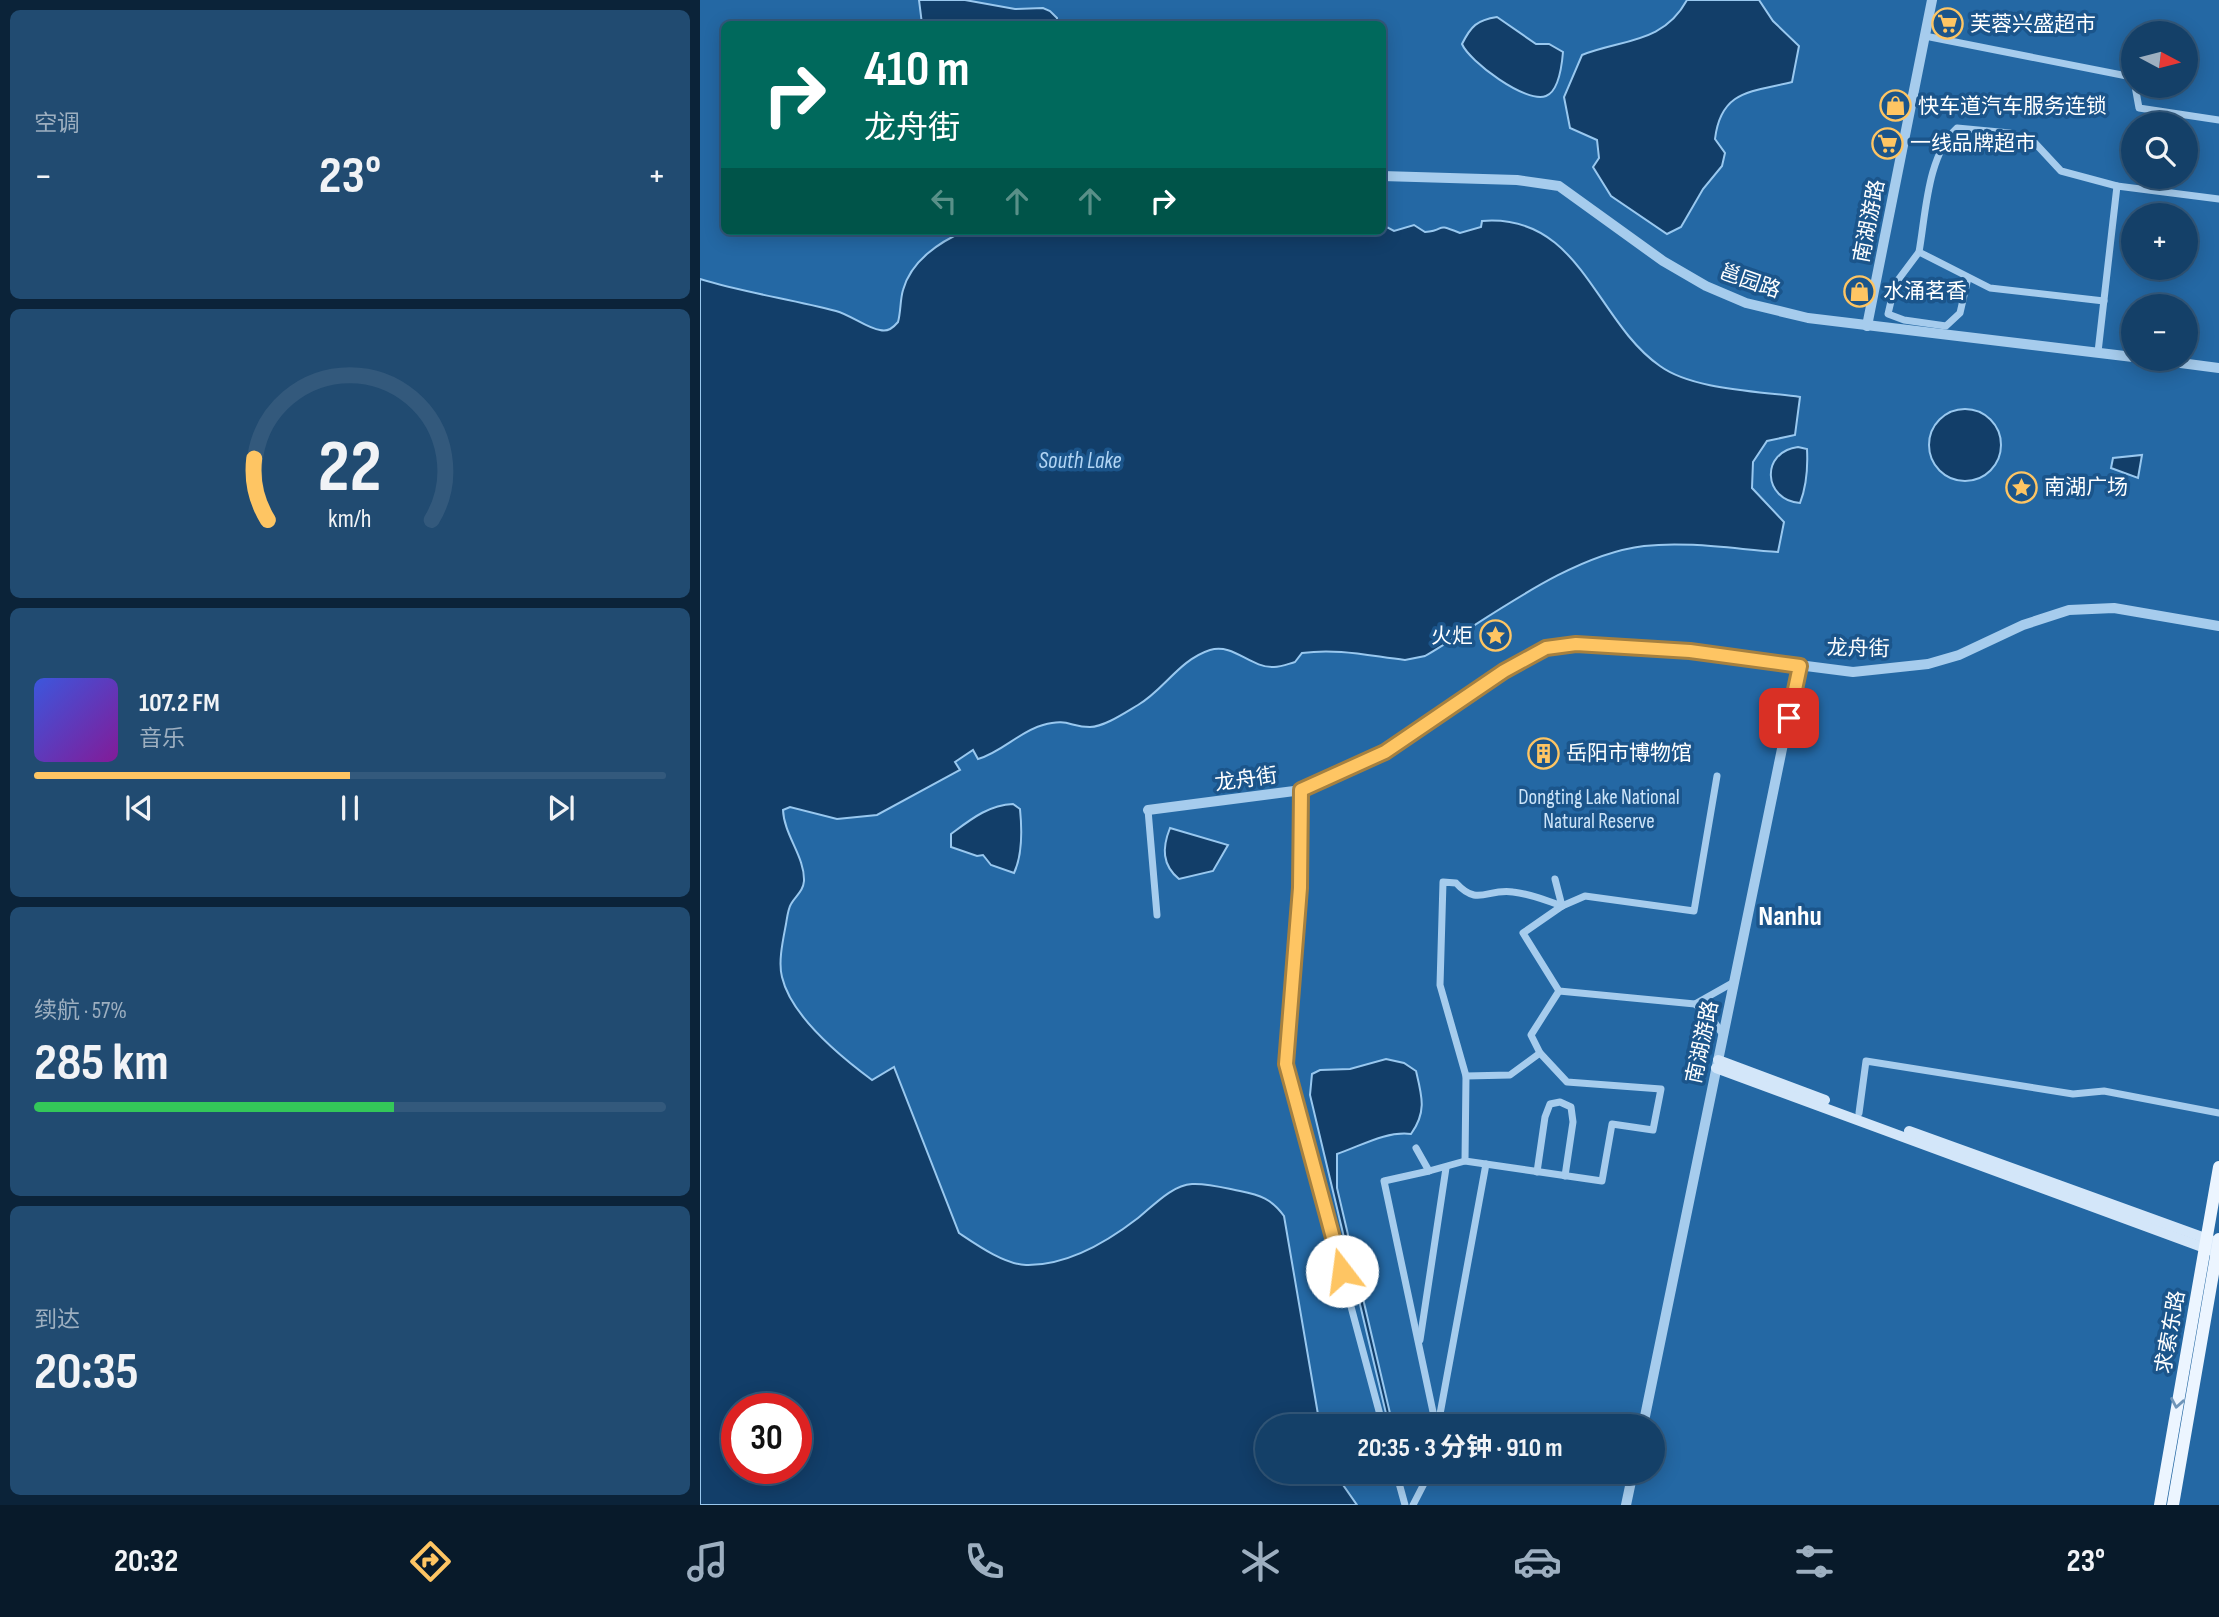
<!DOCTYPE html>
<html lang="zh">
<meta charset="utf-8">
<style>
:root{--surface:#144068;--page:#214b71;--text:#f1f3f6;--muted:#9dafc0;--line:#33597c;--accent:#fec563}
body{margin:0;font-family:"Sofia Sans Condensed","Noto Sans SC",sans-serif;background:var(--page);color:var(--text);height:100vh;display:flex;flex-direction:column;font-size:26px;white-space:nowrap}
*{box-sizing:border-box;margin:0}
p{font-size:23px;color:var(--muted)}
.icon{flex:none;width:38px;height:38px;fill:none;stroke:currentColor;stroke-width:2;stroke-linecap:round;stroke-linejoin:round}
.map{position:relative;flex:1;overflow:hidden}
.details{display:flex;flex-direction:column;gap:10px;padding:10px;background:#0b2339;width:700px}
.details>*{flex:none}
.guide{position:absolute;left:21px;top:21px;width:665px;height:214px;border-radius:10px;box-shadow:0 4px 18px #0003,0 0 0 2px var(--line);background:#00695c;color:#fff;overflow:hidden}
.needle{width:46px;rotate:97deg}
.controls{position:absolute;left:1421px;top:21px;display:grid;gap:14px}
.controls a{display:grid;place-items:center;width:77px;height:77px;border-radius:50%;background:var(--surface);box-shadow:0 4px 18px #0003,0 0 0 2px var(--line);font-size:35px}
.speed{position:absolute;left:21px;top:1393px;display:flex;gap:14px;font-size:35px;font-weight:700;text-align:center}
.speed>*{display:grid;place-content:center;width:91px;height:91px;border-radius:50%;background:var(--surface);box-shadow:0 4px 18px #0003,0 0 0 2px var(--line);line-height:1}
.speed .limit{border:10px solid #d22;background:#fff;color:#111}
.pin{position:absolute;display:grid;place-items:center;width:60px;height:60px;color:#fff;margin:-30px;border-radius:14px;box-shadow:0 4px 10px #0006}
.me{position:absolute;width:77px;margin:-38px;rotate:345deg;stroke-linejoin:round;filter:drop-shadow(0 0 5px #0008)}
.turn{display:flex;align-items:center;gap:24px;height:147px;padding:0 28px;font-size:32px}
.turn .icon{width:91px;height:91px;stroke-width:2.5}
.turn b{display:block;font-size:49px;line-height:60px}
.lanes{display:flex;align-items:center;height:66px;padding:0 28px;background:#0003;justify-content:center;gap:35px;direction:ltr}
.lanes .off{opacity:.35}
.big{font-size:52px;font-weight:700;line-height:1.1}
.details .card{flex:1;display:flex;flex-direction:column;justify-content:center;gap:10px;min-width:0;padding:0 24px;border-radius:10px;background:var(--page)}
.details .dial{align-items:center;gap:0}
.dial svg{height:182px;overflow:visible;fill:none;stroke:var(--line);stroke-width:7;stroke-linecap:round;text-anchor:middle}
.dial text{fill:var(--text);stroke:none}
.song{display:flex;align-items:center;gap:21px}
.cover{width:84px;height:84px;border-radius:10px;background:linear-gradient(135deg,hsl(230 70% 55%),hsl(290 70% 35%))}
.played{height:7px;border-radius:4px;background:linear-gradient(90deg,var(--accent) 50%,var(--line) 50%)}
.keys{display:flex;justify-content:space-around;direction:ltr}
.heat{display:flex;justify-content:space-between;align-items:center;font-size:38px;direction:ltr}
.charge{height:10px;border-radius:5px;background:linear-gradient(90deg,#34c759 57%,var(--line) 0)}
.trip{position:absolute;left:555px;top:1414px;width:410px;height:70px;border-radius:35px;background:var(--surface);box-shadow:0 4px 18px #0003,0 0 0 2px var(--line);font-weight:700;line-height:70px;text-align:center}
.tabs{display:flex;height:112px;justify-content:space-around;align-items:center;background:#081a2a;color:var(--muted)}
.tabs .icon{width:49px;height:49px}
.tabs .current{color:var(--accent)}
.tabs b{font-size:32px;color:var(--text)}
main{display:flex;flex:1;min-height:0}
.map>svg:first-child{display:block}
.green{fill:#2468a4;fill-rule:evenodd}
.water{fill:#123e69;stroke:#99c8ef;stroke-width:2;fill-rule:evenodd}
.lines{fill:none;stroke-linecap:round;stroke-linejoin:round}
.minor{stroke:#a6cced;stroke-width:7}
.tertiary{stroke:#a6cced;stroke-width:10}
.secondary{stroke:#d3e6f9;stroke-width:10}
.primary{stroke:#ecf5ff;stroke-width:12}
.oneway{stroke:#6f95b9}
.route-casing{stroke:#a58040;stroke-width:18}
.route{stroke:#fec563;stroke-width:12}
.labels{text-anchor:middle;stroke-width:7;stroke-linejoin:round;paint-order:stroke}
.poi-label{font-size:21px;fill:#fff;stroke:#1b558b;text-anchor:start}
.street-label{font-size:21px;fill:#fff;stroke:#1b558b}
.park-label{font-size:21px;fill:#cce4f9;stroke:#1b558b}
.water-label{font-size:23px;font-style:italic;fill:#b2d5f4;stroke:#1b558b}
.district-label{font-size:28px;font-weight:bold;fill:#fff;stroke:#1b558b}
</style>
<main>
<section class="details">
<div class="card"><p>空调</p>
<div class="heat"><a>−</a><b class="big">23°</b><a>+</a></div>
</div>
<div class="card dial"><svg viewBox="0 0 100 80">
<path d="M14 69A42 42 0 1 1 86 69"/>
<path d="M14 69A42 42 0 0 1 8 42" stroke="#fec563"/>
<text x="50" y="56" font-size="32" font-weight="700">22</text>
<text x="50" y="72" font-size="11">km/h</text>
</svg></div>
<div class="card">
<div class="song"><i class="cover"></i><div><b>107.2 FM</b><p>音乐</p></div></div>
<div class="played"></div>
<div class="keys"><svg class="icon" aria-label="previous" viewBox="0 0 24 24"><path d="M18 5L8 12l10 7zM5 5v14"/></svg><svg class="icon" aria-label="pause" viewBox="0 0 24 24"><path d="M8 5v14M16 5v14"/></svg><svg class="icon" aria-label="next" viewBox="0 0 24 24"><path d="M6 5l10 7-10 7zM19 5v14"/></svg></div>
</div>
<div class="card"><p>续航 · 57%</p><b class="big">285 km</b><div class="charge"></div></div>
<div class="card"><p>到达</p><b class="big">20:35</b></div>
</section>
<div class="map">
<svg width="1519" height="1505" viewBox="0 0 1519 1505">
<rect width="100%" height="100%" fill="#1b558b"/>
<path class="green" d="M0 0H1519V1505H0ZM24 24H682V231H24ZM1433 33H1486V86H1433ZM1433 124H1486V177H1433ZM1433 215H1486V268H1433ZM1433 306H1486V359H1433ZM37 1409H96V1468H37ZM567 1426H952V1472H567Z"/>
<g class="water">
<polygon points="219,0 265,0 315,9 343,8 350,11 357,18 357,24 222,24"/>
<path d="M987 0H1059L1073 21 1099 46 1092 82C1053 92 1021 89 1015 139L1025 153 1022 166 1003 189 981 227 967 234 911 196 893 167 899 158 897 140 870 128 864 97 882 55C922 39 963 44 987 0Z"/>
<path d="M797 17 836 44H849L863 52C862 64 859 91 846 96 826 104 769 61 762 44 771 26 777 20 797 17Z"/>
<path d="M782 221C881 213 895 321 960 366 993 390 1059 391 1100 397L1095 435 1067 441 1053 462 1052 488 1084 522 1078 552C1035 549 987 541 944 546 869 555 790 618 725 656L705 660C670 656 638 648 602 653L595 662C588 664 581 667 574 667 550 668 534 643 510 650 479 660 464 690 438 705 426 712 404 727 390 727 370 727 368 718 343 725 320 731 302 752 278 759L273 750 255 762 260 770 177 815 137 819 90 807 83 810C84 835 105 857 104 881 103 892 96 895 91 904 88 909 87 918 86 924 83 940 78 962 82 977 91 1016 141 1057 172 1080L194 1067 259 1233C277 1245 304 1264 326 1265 367 1266 407 1242 438 1218 453 1206 472 1185 492 1184 507 1183 525 1188 540 1191 560 1195 572 1199 584 1216L620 1426H567V1472H634L657 1505H0V279C45 293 91 299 136 311 151 315 168 329 180 330 188 332 193 328 198 322 201 311 200 300 203 290 211 261 239 242 265 231H682L683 225 694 231 714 225 725 232C749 230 732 222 760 233L781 227ZM37 1409H96V1468H37Z"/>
<circle cx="1265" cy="445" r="36"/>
<path d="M1098 447 1107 449C1108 468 1107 485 1100 503 1063 500 1060 452 1098 447Z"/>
<polygon points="1442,455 1438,478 1411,468 1413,458"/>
<path d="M313 804 320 809C322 829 323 854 314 873L291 865 283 855 277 856 251 847V834C270 820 288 805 313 804Z"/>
<path d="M470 828 528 845 513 871 479 879C462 865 462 848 470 828Z"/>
<path d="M686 1059 704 1063 716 1071C722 1096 727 1112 711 1134 685 1131 661 1146 637 1154V1188L693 1426H689L610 1095 612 1074 620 1070 650 1069Z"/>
</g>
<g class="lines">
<g class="minor">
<polyline points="1225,36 1432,77 1433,81"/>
<polyline points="1435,86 1439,108 1519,120"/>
<polyline points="1219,252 1195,284 1188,314 1204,320 1246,326 1260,313 1268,278"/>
<path d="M1404 301 1290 288 1219 252C1226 213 1227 156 1257 128L1310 133 1334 142 1361 171 1417 186"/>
<polyline points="1398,352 1417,186 1519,199"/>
<polyline points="602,790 600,888 586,1064 683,1426"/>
<polyline points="448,810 457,915"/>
<polyline points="855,879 862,906"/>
<path d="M859 991 831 1035 840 1053 867 1082 961 1089 953 1130 912 1124 902 1181 765 1161 766 1076 740 985 743 882 756 883C778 907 787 888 813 892 830 894 846 900 862 906"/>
<polyline points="995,1004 859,991 823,933 862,906 885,896 994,911 1017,776"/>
<polyline points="1023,1035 1013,1020 995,1004 1034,982"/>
<polyline points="766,1076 810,1075 840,1053"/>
<polyline points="1159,1113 1166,1061 1373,1094 1404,1091 1519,1113"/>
<polyline points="716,1148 729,1171 765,1161"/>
<polyline points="729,1171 684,1181 736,1426"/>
<polyline points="837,1172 845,1117 850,1104 860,1102 871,1107 873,1122 865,1176"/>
<polyline points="720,1340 746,1168"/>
<polyline points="738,1425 786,1164"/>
<polyline points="696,1472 705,1505"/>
<polyline points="713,1505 730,1472"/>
</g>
<g class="tertiary">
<polyline points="682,176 817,180 859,186 963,261 1006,286 1046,303 1108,318 1433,357"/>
<polyline points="1167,326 1232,0"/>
<polyline points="1450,359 1519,368"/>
<polyline points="448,810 602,790 685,752 804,671 846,648 876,644 990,651 1153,672 1228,664 1259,655 1323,625 1369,610 1414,608 1519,626"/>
<polyline points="943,1426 1099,666"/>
<polyline points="926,1505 933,1472"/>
</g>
<g class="secondary">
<polyline points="1018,1060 1125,1100"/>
<polyline points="1016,1068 1513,1251"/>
<polyline points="1209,1131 1519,1243"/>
</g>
<g class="primary">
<polyline points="1460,1505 1519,1167"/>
<polyline points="1473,1505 1519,1239"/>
</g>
</g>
<defs><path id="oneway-chevron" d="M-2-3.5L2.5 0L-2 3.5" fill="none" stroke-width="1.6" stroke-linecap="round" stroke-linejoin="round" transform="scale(1.75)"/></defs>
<use class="oneway" href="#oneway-chevron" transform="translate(1477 1403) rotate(100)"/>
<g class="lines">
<defs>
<polyline id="route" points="642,1271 586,1064 600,888 601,790 685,752 804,671 846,648 876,644 990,651 1100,666 1089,718"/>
</defs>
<use href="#route" class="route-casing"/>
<use href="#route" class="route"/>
</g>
<defs>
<symbol id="supermarket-ring" viewBox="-11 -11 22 22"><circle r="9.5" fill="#1b558b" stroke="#fec563" stroke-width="1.5"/><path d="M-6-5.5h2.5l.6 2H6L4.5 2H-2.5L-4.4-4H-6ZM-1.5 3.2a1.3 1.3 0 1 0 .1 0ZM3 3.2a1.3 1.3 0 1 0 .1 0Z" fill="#fec563"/></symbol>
<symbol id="shop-ring" viewBox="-11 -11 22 22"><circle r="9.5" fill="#1b558b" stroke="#fec563" stroke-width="1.5"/><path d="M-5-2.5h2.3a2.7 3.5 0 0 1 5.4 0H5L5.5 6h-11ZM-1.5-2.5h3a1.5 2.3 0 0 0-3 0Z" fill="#fec563"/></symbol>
<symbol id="sight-ring" viewBox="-11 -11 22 22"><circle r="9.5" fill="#1b558b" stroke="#fec563" stroke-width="1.5"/><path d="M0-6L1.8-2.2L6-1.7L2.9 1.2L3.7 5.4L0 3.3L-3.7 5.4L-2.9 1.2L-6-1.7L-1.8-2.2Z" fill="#fec563"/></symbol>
<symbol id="building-ring" viewBox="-11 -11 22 22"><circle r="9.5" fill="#1b558b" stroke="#fec563" stroke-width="1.5"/><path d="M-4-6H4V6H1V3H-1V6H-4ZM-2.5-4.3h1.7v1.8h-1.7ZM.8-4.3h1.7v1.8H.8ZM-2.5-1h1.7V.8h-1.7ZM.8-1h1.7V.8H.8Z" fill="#fec563"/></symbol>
</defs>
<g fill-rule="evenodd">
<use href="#supermarket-ring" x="1230" y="6" width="35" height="35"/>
<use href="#shop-ring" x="1178" y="88" width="35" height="35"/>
<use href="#supermarket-ring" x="1170" y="126" width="35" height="35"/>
<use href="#shop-ring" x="1142" y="274" width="35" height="35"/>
<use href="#sight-ring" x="1304" y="470" width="35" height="35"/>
<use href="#sight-ring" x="778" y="618" width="35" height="35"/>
<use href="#building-ring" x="826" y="736" width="35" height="35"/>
</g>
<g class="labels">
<g class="poi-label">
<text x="1270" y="31">芙蓉兴盛超市</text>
<text x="1218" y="113">快车道汽车服务连锁</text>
<text x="1210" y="150">一线品牌超市</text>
<text x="1183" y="298">水涌茗香</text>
<text x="1344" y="494">南湖广场</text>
<text x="773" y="643" text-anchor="end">火炬</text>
<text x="866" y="760">岳阳市博物馆</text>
</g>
<g class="street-label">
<text transform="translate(1169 221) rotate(-79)" y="7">南湖游路</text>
<text transform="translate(1050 281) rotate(19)" y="7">邕园路</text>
<text transform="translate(1158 648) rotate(1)" y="7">龙舟街</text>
<text transform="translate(546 779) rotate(-8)" y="7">龙舟街</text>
<text transform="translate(1002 1042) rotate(-78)" y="7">南湖游路</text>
<text transform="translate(1470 1332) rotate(-80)" y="7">求索东路</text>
</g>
<g class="park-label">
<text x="899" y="804">Dongting Lake National<tspan x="899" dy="24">Natural Reserve</tspan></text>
</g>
<g class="water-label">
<text x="380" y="468">South Lake</text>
</g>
<g class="district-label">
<text x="1090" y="925">Nanhu</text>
</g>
</g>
</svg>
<div class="controls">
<a><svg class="needle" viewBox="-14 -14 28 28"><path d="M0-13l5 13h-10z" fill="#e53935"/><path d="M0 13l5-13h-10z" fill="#9dafc0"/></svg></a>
<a><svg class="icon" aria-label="search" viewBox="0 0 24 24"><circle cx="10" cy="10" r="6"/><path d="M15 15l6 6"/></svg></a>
<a>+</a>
<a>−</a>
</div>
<div class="speed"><div class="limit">30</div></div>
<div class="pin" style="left:1089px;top:718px;background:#d93025"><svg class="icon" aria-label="arrive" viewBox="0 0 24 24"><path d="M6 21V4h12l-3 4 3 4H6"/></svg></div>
<svg class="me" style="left:642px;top:1271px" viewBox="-20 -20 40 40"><circle r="19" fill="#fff"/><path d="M0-13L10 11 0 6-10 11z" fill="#fec563"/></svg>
<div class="trip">20:35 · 3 分钟 · 910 m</div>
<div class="guide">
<div class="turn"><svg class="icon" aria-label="right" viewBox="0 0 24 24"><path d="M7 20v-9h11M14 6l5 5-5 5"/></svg><div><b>410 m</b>龙舟街</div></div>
<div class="lanes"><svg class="icon off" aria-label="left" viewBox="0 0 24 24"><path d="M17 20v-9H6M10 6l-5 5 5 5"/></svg><svg class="icon off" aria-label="ahead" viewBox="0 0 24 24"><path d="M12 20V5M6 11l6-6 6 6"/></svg><svg class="icon off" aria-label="ahead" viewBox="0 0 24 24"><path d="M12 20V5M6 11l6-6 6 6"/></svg><svg class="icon" aria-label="right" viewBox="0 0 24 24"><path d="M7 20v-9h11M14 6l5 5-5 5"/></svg></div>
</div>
</div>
</main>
<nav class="tabs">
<b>20:32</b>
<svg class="icon current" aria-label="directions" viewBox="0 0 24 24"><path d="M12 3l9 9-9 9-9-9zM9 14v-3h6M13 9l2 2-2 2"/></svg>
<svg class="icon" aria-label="music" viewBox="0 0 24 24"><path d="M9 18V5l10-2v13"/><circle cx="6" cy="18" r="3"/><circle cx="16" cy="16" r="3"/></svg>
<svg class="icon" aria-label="phone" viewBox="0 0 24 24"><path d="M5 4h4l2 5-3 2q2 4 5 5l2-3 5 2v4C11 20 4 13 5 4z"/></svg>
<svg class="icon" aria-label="climate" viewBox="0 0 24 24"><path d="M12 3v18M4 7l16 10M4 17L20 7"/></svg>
<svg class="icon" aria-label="car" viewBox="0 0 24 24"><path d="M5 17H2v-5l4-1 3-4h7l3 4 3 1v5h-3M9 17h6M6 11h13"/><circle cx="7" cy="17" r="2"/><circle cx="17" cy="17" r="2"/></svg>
<svg class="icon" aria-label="filters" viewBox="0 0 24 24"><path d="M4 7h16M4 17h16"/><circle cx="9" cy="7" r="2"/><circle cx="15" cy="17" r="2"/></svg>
<b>23°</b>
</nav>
